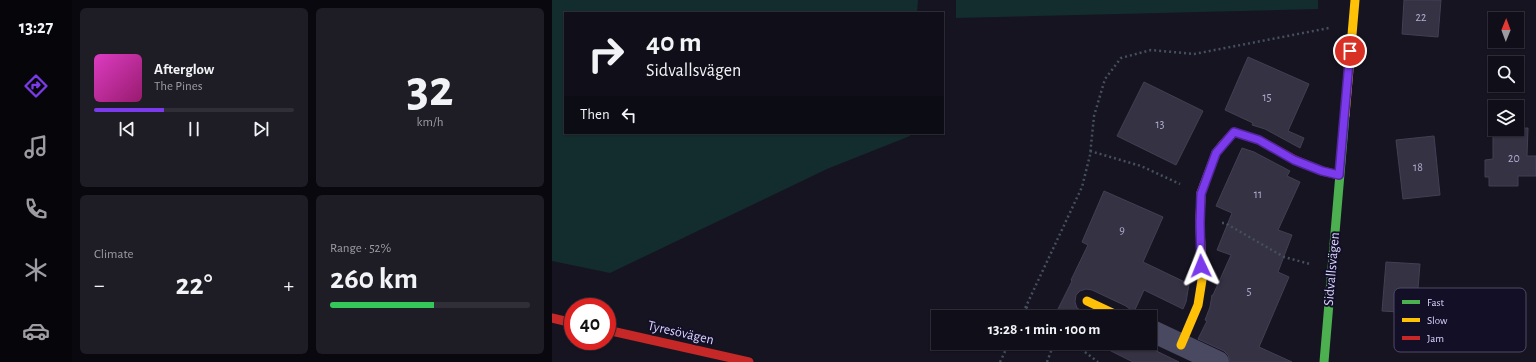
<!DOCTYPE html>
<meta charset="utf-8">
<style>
:root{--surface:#100f19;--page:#1e1d26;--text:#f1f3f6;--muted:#9c9ca2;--line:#302f38;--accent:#7c3aed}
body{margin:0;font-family:"Alegreya Sans",sans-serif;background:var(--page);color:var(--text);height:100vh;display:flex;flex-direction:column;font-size:15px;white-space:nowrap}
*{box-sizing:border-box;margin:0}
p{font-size:13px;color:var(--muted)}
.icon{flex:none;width:22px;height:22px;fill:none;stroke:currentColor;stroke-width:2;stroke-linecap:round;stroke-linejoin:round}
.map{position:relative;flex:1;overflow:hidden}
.side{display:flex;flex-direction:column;gap:8px;padding:8px;background:#09080e;width:480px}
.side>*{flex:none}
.guide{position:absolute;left:12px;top:12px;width:380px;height:122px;border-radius:0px;box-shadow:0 1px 3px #0004,0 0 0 1px var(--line);background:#100f19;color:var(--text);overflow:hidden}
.needle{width:26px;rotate:1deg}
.buttons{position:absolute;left:936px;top:12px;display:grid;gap:8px}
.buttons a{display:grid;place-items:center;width:36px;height:36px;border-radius:0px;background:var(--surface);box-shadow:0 1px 3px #0004,0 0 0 1px var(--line);font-size:20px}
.speed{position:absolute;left:12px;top:298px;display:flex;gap:8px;font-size:20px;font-weight:700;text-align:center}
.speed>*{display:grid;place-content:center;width:52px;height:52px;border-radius:50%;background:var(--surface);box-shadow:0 1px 3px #0004,0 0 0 1px var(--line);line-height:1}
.speed .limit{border:6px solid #d22;background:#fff;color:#111}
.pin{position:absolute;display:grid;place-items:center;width:34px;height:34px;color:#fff;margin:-17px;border:2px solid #fff;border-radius:50%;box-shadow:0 1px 4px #0007}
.me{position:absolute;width:44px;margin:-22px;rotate:358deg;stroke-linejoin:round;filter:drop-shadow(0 0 3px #0008)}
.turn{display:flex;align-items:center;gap:14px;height:84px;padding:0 16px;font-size:18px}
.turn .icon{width:52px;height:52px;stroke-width:2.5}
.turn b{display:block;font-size:28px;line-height:34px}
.then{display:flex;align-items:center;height:38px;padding:0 16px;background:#0003;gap:8px;font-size:15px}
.big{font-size:30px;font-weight:600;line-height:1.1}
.side .widget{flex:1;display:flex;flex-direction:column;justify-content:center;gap:6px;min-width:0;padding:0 14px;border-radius:6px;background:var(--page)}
.side .dial{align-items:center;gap:0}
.dial b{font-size:52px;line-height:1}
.song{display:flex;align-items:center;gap:12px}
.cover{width:48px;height:48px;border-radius:6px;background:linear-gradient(135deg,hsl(310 70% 55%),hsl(320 70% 35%))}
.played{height:4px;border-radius:2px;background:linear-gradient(90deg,var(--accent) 35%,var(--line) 35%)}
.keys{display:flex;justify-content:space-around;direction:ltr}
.heat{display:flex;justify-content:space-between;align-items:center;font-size:22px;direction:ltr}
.charge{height:6px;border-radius:3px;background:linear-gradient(90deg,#34c759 52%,var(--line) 0)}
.side .tiles{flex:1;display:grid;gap:8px;grid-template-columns:repeat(2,1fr)}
.trip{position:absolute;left:379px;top:310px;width:226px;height:40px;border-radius:0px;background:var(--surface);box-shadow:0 1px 3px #0004,0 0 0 1px var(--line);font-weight:600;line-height:40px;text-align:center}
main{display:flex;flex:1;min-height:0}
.dock{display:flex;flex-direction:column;width:72px;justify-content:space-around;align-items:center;background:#06060a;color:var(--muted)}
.dock .icon{width:28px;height:28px}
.dock .selected{color:var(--accent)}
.dock b{font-size:18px;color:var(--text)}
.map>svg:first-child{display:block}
.green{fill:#132c2d}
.building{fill:#343243;stroke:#433f54}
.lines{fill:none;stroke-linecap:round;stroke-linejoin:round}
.path{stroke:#44505f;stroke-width:2.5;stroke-dasharray:2 3;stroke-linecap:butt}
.street{stroke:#4a4962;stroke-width:22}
.fast{stroke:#4caf50;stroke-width:9}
.slow{stroke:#ffc107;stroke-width:9}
.jam{stroke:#c62828;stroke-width:9}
.route-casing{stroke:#51269a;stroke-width:10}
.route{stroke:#7c3aed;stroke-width:7}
.labels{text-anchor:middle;stroke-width:4;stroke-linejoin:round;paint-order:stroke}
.number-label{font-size:12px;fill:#b0acd0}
.street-label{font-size:14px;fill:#d9d4ff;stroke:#130f26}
.key{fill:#130f26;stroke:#4e4a67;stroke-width:1}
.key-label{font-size:11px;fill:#d9d4ff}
</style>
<main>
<nav class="dock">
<b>13:27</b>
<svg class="icon selected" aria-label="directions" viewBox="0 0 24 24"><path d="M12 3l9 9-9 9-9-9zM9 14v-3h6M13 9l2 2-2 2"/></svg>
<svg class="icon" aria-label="music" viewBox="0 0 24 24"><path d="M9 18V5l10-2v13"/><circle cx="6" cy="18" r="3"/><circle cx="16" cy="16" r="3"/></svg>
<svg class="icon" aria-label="phone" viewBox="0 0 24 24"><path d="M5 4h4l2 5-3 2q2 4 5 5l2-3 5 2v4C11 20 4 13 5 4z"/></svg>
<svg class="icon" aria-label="climate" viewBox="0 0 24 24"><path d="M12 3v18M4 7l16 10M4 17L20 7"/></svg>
<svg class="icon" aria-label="car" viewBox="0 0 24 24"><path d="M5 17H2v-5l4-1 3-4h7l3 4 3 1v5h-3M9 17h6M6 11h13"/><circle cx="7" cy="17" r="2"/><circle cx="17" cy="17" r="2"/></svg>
</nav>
<section class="side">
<div class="tiles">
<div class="widget">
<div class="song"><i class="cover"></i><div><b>Afterglow</b><p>The Pines</p></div></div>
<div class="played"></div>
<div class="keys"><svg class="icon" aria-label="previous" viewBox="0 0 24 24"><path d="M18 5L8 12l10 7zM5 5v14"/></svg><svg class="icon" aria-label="pause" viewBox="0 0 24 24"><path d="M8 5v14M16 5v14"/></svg><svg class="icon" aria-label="next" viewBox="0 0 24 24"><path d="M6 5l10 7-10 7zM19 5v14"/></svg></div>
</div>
<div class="widget dial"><b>32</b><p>km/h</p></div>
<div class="widget"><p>Climate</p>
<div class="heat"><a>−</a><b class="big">22°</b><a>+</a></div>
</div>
<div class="widget"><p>Range · 52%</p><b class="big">260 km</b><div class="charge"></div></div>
</div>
</section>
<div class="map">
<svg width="984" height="362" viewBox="0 0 984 362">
<rect width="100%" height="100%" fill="#161421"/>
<g class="green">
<polygon points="0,0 366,0 365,13 13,13 13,133 358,133 358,136 275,169 58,273 0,261"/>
<polygon points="404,0 766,0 766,9 404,18"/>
</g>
<g class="building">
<polygon points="852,0 889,0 886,37 850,34"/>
<polygon points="696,57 757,84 736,131 752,138 748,148 713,129 700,125 701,123 673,110"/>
<polygon points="592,82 651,111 624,165 565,136"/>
<polygon points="941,128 943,128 943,129 976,128 975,156 984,156 984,176 966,176 966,186 937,186 937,177 933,177 933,160 941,159"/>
<polygon points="882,136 888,195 851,199 844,140"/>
<polygon points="690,148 702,152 738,171 735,176 748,182 726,230 740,235 726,272 737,277 707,347 740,362 678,362 676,355 672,351 646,339 655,321 653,320 658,307 660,295 661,295 679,255 665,250 680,213 664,206"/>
<polygon points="552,191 611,217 591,262 637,284 634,302 631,309 592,290 581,314 579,310 574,306 540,290 534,289 528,291 524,295 523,302 525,308 540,317 502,317 520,281 519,280 536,245 530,242"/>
<polygon points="834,262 868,264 864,313 830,311"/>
<polygon points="543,343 588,343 627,362 581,362"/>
</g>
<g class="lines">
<g class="path">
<polyline points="538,151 589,166 628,184"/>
<polyline points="670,223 673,223 732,257 758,264"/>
<polyline points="474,307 487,317"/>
<polyline points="469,317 530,187 538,155 542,116 553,79 569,58 599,50 642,54 777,28"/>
<polyline points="521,343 546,362"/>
<polyline points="448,362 457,343"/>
<polyline points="495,362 502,343"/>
</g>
<polyline class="street" points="598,330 666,362"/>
<polyline class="fast" points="772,362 793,115"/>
<g class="slow">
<polyline points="793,115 803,0"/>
<polyline points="535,301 569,317"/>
<polyline points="629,345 646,305 650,280 648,223 649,193 664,153 672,143"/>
</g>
<g class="jam">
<polyline points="672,143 682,132 707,140 743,160 770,171 787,175"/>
<polyline points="0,318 21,323"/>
<polyline points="55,330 197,362"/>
</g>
</g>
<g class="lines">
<defs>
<polyline id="route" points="649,266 648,223 649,194 664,153 682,132 707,140 742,160 770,171 787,175 798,51"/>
</defs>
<use href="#route" class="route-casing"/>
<use href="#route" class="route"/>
</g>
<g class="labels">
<g class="number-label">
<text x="869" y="21">22</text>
<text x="715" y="101">15</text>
<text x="608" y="128">13</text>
<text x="962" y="162">20</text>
<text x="866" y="171">18</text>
<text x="706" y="198">11</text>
<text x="570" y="234">9</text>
<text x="697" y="295">5</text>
</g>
<g class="street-label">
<text transform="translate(779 269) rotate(-85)" y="5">Sidvallsvägen</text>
<text transform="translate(129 332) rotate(13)" y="5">Tyresövägen</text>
</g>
</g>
<rect x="842" y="288" width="132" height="64" rx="6" class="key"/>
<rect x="850" y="300" width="18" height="4" fill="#4caf50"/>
<rect x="850" y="318" width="18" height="4" fill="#ffc107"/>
<rect x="850" y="336" width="18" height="4" fill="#c62828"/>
<g class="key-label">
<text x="875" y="306">Fast</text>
<text x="875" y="324">Slow</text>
<text x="875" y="342">Jam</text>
</g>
</svg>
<div class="buttons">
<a><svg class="needle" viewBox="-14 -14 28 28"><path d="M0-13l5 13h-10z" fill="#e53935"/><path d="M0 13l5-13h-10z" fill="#9c9ca2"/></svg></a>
<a><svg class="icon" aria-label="search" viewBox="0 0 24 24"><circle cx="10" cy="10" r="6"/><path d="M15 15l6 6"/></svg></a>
<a><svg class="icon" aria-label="layers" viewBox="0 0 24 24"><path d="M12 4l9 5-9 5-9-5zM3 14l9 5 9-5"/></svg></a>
</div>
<div class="speed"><div class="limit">40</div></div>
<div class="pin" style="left:798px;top:51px;background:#d93025"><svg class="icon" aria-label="arrive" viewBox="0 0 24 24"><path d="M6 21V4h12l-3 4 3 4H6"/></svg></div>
<svg class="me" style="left:649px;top:266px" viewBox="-20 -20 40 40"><path d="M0-17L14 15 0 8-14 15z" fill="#7c3aed" stroke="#fff" stroke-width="4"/></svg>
<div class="trip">13:28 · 1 min · 100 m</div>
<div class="guide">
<div class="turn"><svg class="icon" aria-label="right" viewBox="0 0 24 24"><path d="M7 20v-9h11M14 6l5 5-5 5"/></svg><div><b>40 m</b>Sidvallsvägen</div></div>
<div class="then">Then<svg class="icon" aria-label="left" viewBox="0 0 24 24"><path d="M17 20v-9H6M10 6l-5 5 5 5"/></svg></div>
</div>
</div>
</main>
